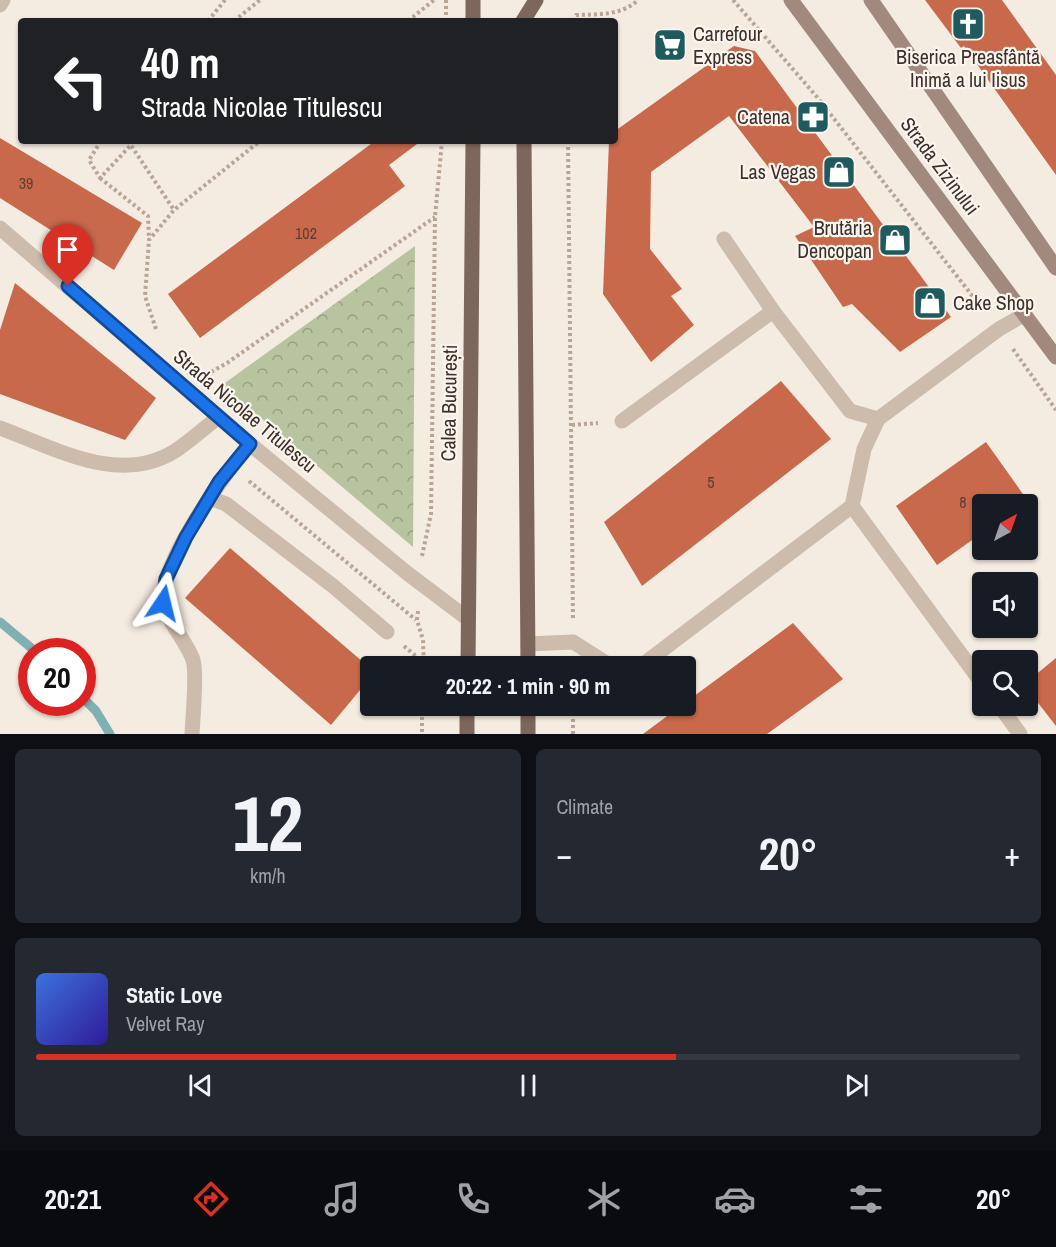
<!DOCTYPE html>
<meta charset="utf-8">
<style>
:root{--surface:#171b24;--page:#242831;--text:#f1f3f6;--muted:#9ea1a6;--line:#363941;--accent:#d93025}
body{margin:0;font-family:"Archivo Narrow",sans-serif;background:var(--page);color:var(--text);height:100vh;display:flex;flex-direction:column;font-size:22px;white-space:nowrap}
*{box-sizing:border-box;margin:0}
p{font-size:20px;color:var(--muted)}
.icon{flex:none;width:33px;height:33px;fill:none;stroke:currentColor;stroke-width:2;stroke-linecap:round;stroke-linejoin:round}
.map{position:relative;height:734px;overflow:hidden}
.sheet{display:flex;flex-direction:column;gap:15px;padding:15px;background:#0d0f14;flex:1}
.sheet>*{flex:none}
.hud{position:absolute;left:18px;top:18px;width:600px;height:126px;border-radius:6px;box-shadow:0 2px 4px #0004;background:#202124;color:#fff;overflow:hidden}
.needle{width:39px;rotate:40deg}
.buttons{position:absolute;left:972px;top:494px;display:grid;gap:12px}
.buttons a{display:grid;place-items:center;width:66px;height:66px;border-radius:6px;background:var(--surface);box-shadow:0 2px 4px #0004;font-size:30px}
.speed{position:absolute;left:18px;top:638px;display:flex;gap:12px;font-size:30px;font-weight:700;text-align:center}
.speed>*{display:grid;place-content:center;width:78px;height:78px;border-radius:50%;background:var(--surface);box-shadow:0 2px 4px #0004;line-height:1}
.speed .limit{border:9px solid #d22;background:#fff;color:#111}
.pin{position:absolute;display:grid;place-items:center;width:51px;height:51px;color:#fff;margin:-62px -26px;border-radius:50% 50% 50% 0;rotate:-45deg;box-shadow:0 0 6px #0007}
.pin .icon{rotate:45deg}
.me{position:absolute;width:66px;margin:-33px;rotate:10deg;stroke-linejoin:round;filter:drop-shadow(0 0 4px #0008)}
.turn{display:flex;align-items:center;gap:21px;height:126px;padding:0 24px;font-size:27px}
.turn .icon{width:78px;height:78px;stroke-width:2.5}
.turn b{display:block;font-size:42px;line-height:51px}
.big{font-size:45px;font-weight:800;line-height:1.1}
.sheet .card{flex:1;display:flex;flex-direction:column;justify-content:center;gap:9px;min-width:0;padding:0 21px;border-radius:9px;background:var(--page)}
.sheet .dial{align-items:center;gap:0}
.dial b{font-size:78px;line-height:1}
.song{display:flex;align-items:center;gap:18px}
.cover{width:72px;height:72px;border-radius:9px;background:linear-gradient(135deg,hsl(220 70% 55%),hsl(250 70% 35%))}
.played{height:6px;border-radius:3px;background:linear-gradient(90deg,var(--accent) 65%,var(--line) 65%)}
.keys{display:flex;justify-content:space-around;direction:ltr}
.heat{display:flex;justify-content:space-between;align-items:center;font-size:33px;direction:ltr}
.sheet .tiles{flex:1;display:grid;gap:15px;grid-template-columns:1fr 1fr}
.card:last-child{grid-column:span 2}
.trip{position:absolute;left:360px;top:656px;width:336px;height:60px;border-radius:6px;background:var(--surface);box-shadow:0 2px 4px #0004;font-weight:800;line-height:60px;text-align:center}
.tabs{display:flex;height:96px;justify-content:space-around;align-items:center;background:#090b0e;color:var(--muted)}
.tabs .icon{width:42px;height:42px}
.tabs .on{color:var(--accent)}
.tabs b{font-size:27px;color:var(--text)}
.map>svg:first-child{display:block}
.park{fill:url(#park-crowns)}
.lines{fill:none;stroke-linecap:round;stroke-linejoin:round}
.stream{stroke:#7fb0b2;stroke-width:9}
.building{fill:#c8694b}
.path{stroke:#b9a596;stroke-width:4;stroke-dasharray:3 3;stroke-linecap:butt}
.service{stroke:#cdbbac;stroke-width:15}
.minor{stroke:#cdbbac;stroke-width:15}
.tertiary{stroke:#cdbbac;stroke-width:15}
.secondary{stroke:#a18a7d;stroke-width:15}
.primary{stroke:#7d675c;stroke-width:15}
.route-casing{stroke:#114b97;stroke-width:15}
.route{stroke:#1a73e8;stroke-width:10}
.labels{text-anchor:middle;stroke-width:4.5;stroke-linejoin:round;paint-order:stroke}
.number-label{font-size:16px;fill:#5e3e33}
.poi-label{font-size:20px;fill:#3b302b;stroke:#fbf5ee;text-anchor:end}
.street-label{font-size:20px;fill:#3b302b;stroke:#fbf5ee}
</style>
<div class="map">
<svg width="1056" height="734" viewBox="0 0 1056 734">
<defs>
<pattern id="park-crowns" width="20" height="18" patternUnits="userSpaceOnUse" patternTransform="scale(1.5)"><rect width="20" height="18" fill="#b8c4a0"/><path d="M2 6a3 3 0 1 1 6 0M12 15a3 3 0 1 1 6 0" fill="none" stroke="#97a083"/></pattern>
</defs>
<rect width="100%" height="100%" fill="#f4ebe1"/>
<polygon class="park" points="415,246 413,547 222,385"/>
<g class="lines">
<g class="stream">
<polyline points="0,622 35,651"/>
<polyline points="82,697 96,711 110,734"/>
</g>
</g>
<g class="building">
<polygon points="925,0 1002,0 1056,75 1056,175 964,46 961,48"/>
<polygon points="734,46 755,51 951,317 900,352 852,304 843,307 795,236 814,227 729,116 651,172 650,249 682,289 671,296 694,325 651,362 603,294 609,141 615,141 615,131"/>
<polygon points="0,138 142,223 114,270 0,198"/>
<polygon points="375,141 421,141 389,165 405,186 200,338 168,294"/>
<polygon points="15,283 156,398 125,440 0,394 0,330"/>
<polygon points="781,381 831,439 642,586 604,522"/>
<polygon points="986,442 1030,504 982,504 982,533 937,565 896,506"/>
<polygon points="230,548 370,668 370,678 331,725 185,598"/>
<polygon points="793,623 843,679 767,734 643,734 682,705 686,705 686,702"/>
<polygon points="1056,658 1056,726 1028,690 1028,681"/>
</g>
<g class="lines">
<g class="path">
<polyline points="446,0 446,21"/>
<polyline points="733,0 817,97 985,312"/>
<polyline points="208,21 225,0"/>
<polyline points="234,21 260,0"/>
<polyline points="408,21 434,0"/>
<path d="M575 21 576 15C598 14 621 16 638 0"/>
<polyline points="101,141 89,160 100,178 131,145 132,141"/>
<polyline points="128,141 174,210"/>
<polyline points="568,141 573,620"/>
<polyline points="100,178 148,216 149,239"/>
<polyline points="156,329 145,296 149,240 174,210 260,141"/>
<polyline points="1013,349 1056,410"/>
<polyline points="206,375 227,363 435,217"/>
<polyline points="572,425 598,423"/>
<polyline points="249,481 416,620"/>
<polyline points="422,556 431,514 435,217 442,141"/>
<polyline points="418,611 417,620 423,640 424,666"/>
<polyline points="404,646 424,663"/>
<polyline points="422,705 422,734"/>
<polyline points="573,734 573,705"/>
</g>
<g class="service">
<polyline points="724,239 773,311 850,411 878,419"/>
<polyline points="622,421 773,311"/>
<polyline points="210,498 226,504 333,586 387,632"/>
<polyline points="528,644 573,642 611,666"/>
<polyline points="641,666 852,506 864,449 878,419 999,329 1025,314"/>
<path d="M192 733C193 718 197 672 193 660 188 644 165 617 163 603 158 566 225 472 250 444"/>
</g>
<g class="minor">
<polyline points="0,5 3,0"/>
<path d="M0 428C55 448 119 486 175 451 190 441 204 428 219 417"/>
<polyline points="852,506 982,683"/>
<polyline points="999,705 1020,734"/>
</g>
<polyline class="tertiary" points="0,228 250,444 407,573 468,619"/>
<g class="secondary">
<polyline points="791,0 1056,357"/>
<polyline points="871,0 1056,268"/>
</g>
<g class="primary">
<polyline points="473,0 473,21"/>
<polyline points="523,21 536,0"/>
<polyline points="524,141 528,666"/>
<polyline points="468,666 473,141"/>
<polyline points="528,705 528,734"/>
<polyline points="467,734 467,705"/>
</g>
</g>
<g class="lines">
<defs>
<polyline id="route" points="68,286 250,444 219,482 186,537 166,579 163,603"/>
</defs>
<use href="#route" class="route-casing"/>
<use href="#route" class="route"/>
</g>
<defs>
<symbol id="church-square" viewBox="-11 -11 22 22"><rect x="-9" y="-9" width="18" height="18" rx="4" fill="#1f5a5e" stroke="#fbf5ee"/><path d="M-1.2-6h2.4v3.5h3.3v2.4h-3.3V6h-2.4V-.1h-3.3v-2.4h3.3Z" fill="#fff"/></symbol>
<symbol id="supermarket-square" viewBox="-11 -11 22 22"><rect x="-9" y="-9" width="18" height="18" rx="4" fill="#1f5a5e" stroke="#fbf5ee"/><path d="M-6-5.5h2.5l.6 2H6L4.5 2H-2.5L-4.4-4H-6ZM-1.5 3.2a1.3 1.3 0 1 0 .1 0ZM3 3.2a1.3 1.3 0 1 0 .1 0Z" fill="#fff"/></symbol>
<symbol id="pharmacy-square" viewBox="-11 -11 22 22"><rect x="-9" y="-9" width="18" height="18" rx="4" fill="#1f5a5e" stroke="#fbf5ee"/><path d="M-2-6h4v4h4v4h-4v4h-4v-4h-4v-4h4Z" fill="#fff"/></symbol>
<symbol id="shop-square" viewBox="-11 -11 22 22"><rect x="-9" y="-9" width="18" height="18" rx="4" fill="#1f5a5e" stroke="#fbf5ee"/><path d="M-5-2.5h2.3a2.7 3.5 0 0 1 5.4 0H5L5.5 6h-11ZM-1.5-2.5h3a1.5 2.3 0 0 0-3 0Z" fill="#fff"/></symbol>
</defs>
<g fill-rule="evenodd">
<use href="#church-square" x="949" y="5" width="38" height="38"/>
<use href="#supermarket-square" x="651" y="26" width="38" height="38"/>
<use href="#pharmacy-square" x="794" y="98" width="38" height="38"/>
<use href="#shop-square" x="820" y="153" width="38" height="38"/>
<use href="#shop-square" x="876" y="221" width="38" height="38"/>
<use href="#shop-square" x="911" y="284" width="38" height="38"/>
</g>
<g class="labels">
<g class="number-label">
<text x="26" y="189">39</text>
<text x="306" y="239">102</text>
<text x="711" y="488">5</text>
<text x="963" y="508">8</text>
</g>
<g class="poi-label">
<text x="693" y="41" text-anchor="start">Carrefour<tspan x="693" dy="23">Express</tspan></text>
<text x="968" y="64" text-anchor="middle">Biserica Preasfântă<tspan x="968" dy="23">Inimă a lui Iisus</tspan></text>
<text x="790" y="124">Catena</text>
<text x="816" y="179">Las Vegas</text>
<text x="872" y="235">Brutăria<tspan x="872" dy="23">Dencopan</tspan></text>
<text x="953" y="310" text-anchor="start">Cake Shop</text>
</g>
<g class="street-label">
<text transform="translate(940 166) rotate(53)" y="7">Strada Zizinului</text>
<text transform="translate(449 403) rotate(-89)" y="7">Calea București</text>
<text transform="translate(245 411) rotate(40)" y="7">Strada Nicolae Titulescu</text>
</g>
</g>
</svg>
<div class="buttons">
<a><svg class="needle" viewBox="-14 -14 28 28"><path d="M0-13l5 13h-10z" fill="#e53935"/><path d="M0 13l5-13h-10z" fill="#9ea1a6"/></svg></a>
<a><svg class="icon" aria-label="sound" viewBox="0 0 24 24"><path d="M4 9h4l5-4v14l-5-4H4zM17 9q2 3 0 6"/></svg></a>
<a><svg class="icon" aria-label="search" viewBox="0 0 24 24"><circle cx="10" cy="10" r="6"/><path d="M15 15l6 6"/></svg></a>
</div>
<div class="speed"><div class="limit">20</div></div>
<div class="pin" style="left:68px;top:286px;background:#d93025"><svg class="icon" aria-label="arrive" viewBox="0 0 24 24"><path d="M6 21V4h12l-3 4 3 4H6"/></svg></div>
<svg class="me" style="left:163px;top:603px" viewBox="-20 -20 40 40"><path d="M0-17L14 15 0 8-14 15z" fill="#1a73e8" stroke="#fff" stroke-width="4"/></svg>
<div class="trip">20:22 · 1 min · 90 m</div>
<div class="hud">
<div class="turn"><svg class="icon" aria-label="left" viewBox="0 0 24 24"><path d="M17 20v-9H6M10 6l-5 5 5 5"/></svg><div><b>40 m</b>Strada Nicolae Titulescu</div></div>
</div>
</div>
<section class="sheet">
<div class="tiles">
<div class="card dial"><b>12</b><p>km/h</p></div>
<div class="card"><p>Climate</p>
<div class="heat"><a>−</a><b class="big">20°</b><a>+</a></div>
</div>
<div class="card">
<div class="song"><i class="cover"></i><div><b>Static Love</b><p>Velvet Ray</p></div></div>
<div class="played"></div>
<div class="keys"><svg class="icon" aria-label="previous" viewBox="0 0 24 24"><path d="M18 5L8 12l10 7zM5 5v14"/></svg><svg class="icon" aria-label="pause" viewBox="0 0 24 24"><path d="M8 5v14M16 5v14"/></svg><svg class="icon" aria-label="next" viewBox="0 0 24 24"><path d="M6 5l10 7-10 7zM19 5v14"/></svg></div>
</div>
</div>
</section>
<nav class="tabs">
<b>20:21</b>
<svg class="icon on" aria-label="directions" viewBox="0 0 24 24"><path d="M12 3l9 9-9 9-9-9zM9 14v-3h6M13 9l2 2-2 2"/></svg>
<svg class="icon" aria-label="music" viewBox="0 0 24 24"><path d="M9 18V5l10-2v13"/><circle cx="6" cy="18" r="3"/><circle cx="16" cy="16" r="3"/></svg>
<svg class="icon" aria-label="phone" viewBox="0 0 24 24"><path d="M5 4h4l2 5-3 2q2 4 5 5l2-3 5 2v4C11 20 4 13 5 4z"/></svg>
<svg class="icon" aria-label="climate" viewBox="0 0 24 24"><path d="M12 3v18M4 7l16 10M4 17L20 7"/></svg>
<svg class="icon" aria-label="car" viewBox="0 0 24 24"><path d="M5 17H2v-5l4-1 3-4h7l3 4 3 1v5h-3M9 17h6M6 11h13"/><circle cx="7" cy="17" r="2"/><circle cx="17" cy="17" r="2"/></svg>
<svg class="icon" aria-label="filters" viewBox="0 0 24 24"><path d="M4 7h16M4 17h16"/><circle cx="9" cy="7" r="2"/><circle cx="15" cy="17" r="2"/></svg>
<b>20°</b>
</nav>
